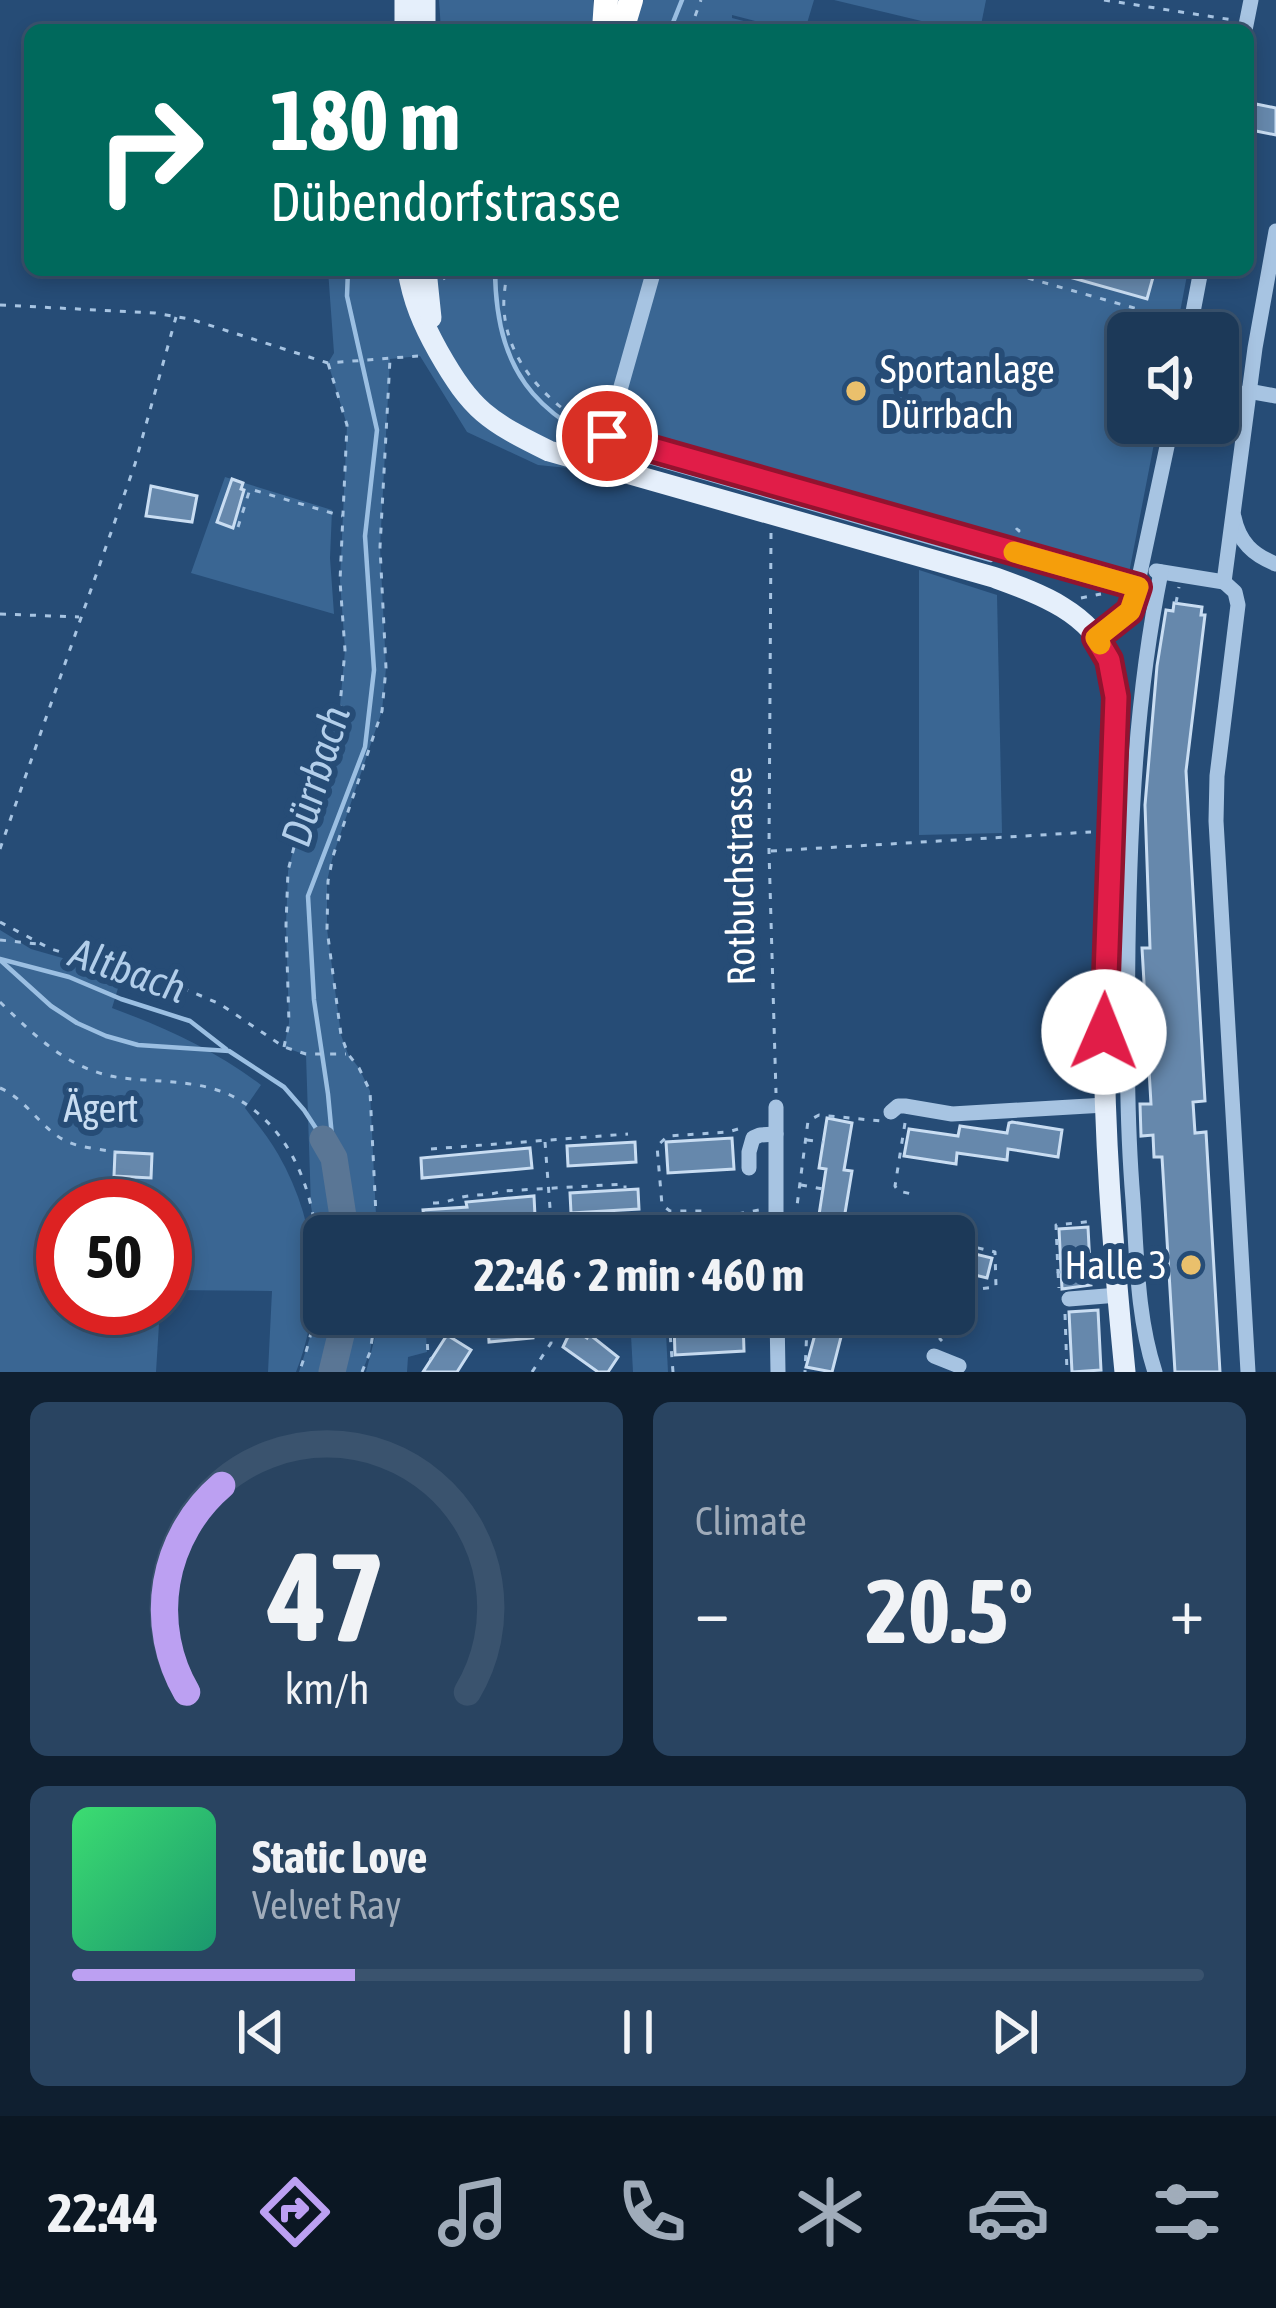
<!DOCTYPE html>
<meta charset="utf-8">
<style>
:root{--surface:#1c3958;--page:#294461;--text:#f1f3f6;--muted:#a0acba;--line:#3a536e;--accent:#bca0f2}
body{margin:0;font-family:"Asap Condensed",sans-serif;background:var(--page);color:var(--text);height:100vh;display:flex;flex-direction:column;font-size:45px;white-space:nowrap}
*{box-sizing:border-box;margin:0}
p{font-size:39px;color:var(--muted)}
.icon{flex:none;width:66px;height:66px;fill:none;stroke:currentColor;stroke-width:2;stroke-linecap:round;stroke-linejoin:round}
.map{position:relative;height:1372px;overflow:hidden}
.side{display:flex;flex-direction:column;gap:30px;padding:30px;background:#0f1f30;flex:1}
.side>*{flex:none}
.guide{position:absolute;left:24px;top:24px;width:1230px;height:252px;border-radius:18px;box-shadow:0 6px 18px #0003,0 0 0 3px var(--line);background:#00695c;color:#fff;overflow:hidden}
.controls{position:absolute;left:1107px;top:312px;display:grid;gap:24px}
.controls a{display:grid;place-items:center;width:132px;height:132px;border-radius:18px;background:var(--surface);box-shadow:0 6px 18px #0003,0 0 0 3px var(--line);font-size:60px}
.speed{position:absolute;left:36px;top:1179px;display:flex;gap:24px;font-size:60px;font-weight:700;text-align:center}
.speed>*{display:grid;place-content:center;width:156px;height:156px;border-radius:50%;background:var(--surface);box-shadow:0 6px 18px #0003,0 0 0 3px var(--line);line-height:1}
.speed .limit{border:18px solid #d22;background:#fff;color:#111}
.pin{position:absolute;display:grid;place-items:center;width:102px;height:102px;color:#fff;margin:-51px;border:6px solid #fff;border-radius:50%;box-shadow:0 3px 12px #0007}
.me{position:absolute;width:132px;margin:-66px;rotate:1deg;stroke-linejoin:round;filter:drop-shadow(0 0 9px #0008)}
.turn{display:flex;align-items:center;gap:42px;height:252px;padding:0 48px;font-size:54px}
.turn .icon{width:156px;height:156px;stroke-width:2.5}
.turn b{display:block;font-size:84px;line-height:102px}
.big{font-size:90px;font-weight:700;line-height:1.1}
.side .tile{flex:1;display:flex;flex-direction:column;justify-content:center;gap:18px;min-width:0;padding:0 42px;border-radius:18px;background:var(--page)}
.side .dial{align-items:center;gap:0}
.dial svg{height:312px;overflow:visible;fill:none;stroke:var(--line);stroke-width:7;stroke-linecap:round;text-anchor:middle}
.dial text{fill:var(--text);stroke:none}
.song{display:flex;align-items:center;gap:36px}
.cover{width:144px;height:144px;border-radius:18px;background:linear-gradient(135deg,hsl(140 70% 55%),hsl(160 70% 35%))}
.played{height:12px;border-radius:6px;background:linear-gradient(90deg,var(--accent) 25%,var(--line) 25%)}
.keys{display:flex;justify-content:space-around;direction:ltr}
.heat{display:flex;justify-content:space-between;align-items:center;font-size:66px;direction:ltr}
.side .tiles{flex:1;display:grid;gap:30px;grid-template-columns:1fr 1fr}
.tile:last-child{grid-column:span 2}
.trip{position:absolute;left:303px;top:1215px;width:672px;height:120px;border-radius:18px;background:var(--surface);box-shadow:0 6px 18px #0003,0 0 0 3px var(--line);font-weight:700;line-height:120px;text-align:center}
.tab-bar{display:flex;height:192px;justify-content:space-around;align-items:center;background:#0b1723;color:var(--muted)}
.tab-bar .icon{width:84px;height:84px}
.tab-bar .on{color:var(--accent)}
.tab-bar b{font-size:54px;color:var(--text)}
.map>svg:first-child{display:block}
.green{fill:#3a6693}
.lines{fill:none;stroke-linecap:round;stroke-linejoin:round}
.stream{stroke:#9bbfe2;stroke-width:4.5}
.river{stroke:#5a7695;stroke-width:27}
.building{fill:#6688ac;stroke:#c9ddf2;stroke-width:3}
.path{stroke:#a7c4e2;stroke-width:3;stroke-dasharray:6 9;stroke-linecap:butt}
.minor{stroke:#a7c4e2;stroke-width:15}
.major{stroke:#e5effb;stroke-width:21}
.highway{stroke:#fff;stroke-width:24}
.route-casing{stroke:#92132f;stroke-width:30}
.route{stroke:#e11d48;stroke-width:21}
.slow{stroke:#f59e0b;stroke-width:21}
.poi-dot{fill:#eac06c;stroke:#264c76;stroke-width:4.5}
.labels{text-anchor:middle;stroke-width:12;stroke-linejoin:round;paint-order:stroke}
.poi-label{font-size:39px;fill:#fff;stroke:#264c76;text-anchor:start}
.street-label{font-size:39px;fill:#fff;stroke:#264c76}
.park-label{font-size:39px;fill:#c9ddf2;stroke:#264c76}
.water-label{font-size:42px;font-style:italic;fill:#b2ceea;stroke:#264c76}
</style>
<div class="map">
<svg width="1276" height="1372" viewBox="0 0 1276 1372">
<rect width="100%" height="100%" fill="#264c76"/>
<g class="green">
<polygon points="439,0 593,0 595,17 591,30 441,30"/>
<polygon points="631,0 814,0 805,30 790,30 732,15 732,18 779,30 622,30"/>
<polygon points="834,0 986,0 980,30 959,30"/>
<polygon points="328,270 1188,270 1176,333 1128,333 1128,423 1158,423 1129,573 615,427 627,474 538,465 467,432 420,356 390,359 380,547 386,668 382,711 333,856 327,881 327,929 341,1035 348,1054 359,1068 370,1091 377,1236 324,1236 324,1314 376,1314 370,1352 362,1372 299,1372 316,1318 321,1268 311,1206 306,1055 284,1047 289,1023 286,925 288,871 301,819 339,717 345,650 340,581 347,425 328,363 334,353"/>
<polygon points="225,477 332,510 330,558 334,614 191,573"/>
<polygon points="919,570 997,595 1002,833 919,835"/>
<path d="M0 930 31 949 122 975 112 1008C166 1028 215 1050 261 1085L245 1108C256 1123 269 1138 278 1154 317 1222 325 1299 296 1372H268L272 1291 165 1290V1206H63V1308H160L156 1372H0Z"/>
<polygon points="425,1315 427,1352 408,1357 407,1372 366,1372 380,1318"/>
<polygon points="665,1315 668,1372 633,1372 630,1317"/>
</g>
<g class="lines">
<g class="stream">
<polyline points="670,30 682,0"/>
<path d="M495 270C496 382 545 424 646 461L991 560"/>
<polyline points="0,959 69,977 121,999 190,1021 226,1049"/>
<polyline points="0,960 51,1006 77,1023 106,1036 138,1045 229,1051 284,1087 304,1110 323,1139"/>
<polyline points="334,1158 328,1094 314,1000 308,896 365,747 374,670 365,536 377,430 347,296 348,270"/>
</g>
<g class="river">
<polyline points="323,1139 334,1158 346,1236"/>
<polyline points="332,1372 346,1314"/>
</g>
</g>
<g class="building">
<polygon points="1256,104 1276,108 1276,135 1251,130"/>
<polygon points="1056,270 1155,270 1147,299 1055,273"/>
<polygon points="232,479 243,483 241,489 244,490 233,528 217,522"/>
<polygon points="151,486 197,496 192,522 146,516"/>
<polygon points="1174,603 1202,607 1201,615 1205,615 1186,771 1205,1101 1193,1102 1195,1133 1206,1132 1220,1372 1175,1372 1162,1157 1154,1157 1153,1135 1141,1136 1140,1104 1151,1104 1142,948 1150,948 1145,805 1157,666 1166,610 1173,611"/>
<polygon points="827,1118 852,1123 844,1170 852,1171 844,1219 819,1215 826,1169 819,1168"/>
<polygon points="1012,1122 1062,1130 1058,1157 1008,1149 1007,1160 957,1153 956,1164 904,1156 909,1129 958,1136 960,1126 1007,1133 1009,1123"/>
<polygon points="732,1138 734,1169 668,1173 666,1142"/>
<polygon points="635,1142 636,1162 568,1166 567,1146"/>
<polygon points="530,1148 532,1168 422,1178 421,1158"/>
<polygon points="115,1152 152,1154 151,1178 114,1176"/>
<polygon points="638,1189 639,1209 571,1213 570,1193"/>
<polygon points="534,1196 535,1216 450,1223 451,1228 425,1230 423,1210 467,1207 466,1202"/>
<polygon points="750,1220 751,1236 683,1236 683,1223"/>
<polygon points="1088,1227 1091,1285 1062,1289 1059,1229"/>
<polygon points="954,1249 992,1258 987,1278 954,1270"/>
<polygon points="1098,1310 1101,1370 1072,1372 1069,1312"/>
<polygon points="517,1314 517,1318 533,1317 533,1338 489,1342 488,1324 491,1324 491,1319"/>
<polygon points="789,1314 832,1314 828,1329 842,1333 832,1372 806,1367 817,1327 789,1319"/>
<polygon points="743,1320 744,1351 675,1355 674,1324"/>
<polygon points="572,1328 587,1338 589,1334 618,1357 608,1372 598,1372 563,1347"/>
<polygon points="447,1335 471,1350 457,1372 423,1372"/>
</g>
<g class="lines">
<g class="path">
<polyline points="1104,0 1233,20"/>
<polyline points="690,30 701,0"/>
<path d="M507 270C506 283 503 296 504 309 507 364 550 404 594 430"/>
<polyline points="999,270 1177,320"/>
<polyline points="443,279 457,270"/>
<polyline points="0,305 155,313 190,319 328,363 418,356"/>
<polyline points="238,527 250,489 342,516"/>
<polyline points="1016,530 1017,529 1019,531 1018,527"/>
<polyline points="771,533 769,851 776,1093"/>
<polyline points="1081,598 1101,594"/>
<polyline points="1176,603 1179,587"/>
<polyline points="0,614 79,617"/>
<polyline points="0,849 135,464 176,317"/>
<polyline points="771,851 1091,832"/>
<polyline points="0,922 51,949 178,986 220,1004 284,1047 306,1054 346,1054"/>
<polyline points="0,940 38,944"/>
<path d="M0 1002C36 1037 70 1071 122 1078 157 1082 198 1080 230 1095 326 1142 334 1284 299 1372"/>
<polyline points="284,1047 289,1023 286,925 288,871 301,819 339,717 345,650 340,581 347,425 328,363"/>
<path d="M0 1088C28 1100 41 1130 68 1142 82 1148 100 1149 115 1152"/>
<polyline points="905,1123 895,1186 898,1191 912,1194"/>
<polyline points="738,1129 728,1132 668,1136 657,1146 662,1205 670,1211 704,1211 716,1218 759,1210"/>
<polyline points="807,1140 823,1142"/>
<polyline points="545,1142 552,1234"/>
<polyline points="431,1149 628,1134"/>
<polyline points="801,1185 823,1189"/>
<path d="M433 1203C444 1203 452 1200 462 1197 476 1194 489 1196 502 1191L625 1184V1188"/>
<polyline points="790,1229 794,1229 808,1121 819,1115 881,1121"/>
<polyline points="796,1229 856,1226 869,1217"/>
<polyline points="377,1236 370,1091 359,1068 348,1054 341,1035 327,929 328,881 333,856 382,711 386,668 380,547 390,359"/>
<polyline points="536,1236 641,1229"/>
<polyline points="954,1239 975,1242 974,1247 995,1252 996,1287 954,1292"/>
<polyline points="1058,1272 1059,1288"/>
<polyline points="1061,1272 1058,1272 1056,1225 1095,1221"/>
<polyline points="426,1314 428,1357 431,1359"/>
<polyline points="805,1314 802,1325 807,1327 805,1372"/>
<polyline points="1065,1314 1067,1372"/>
<polyline points="709,1320 709,1317 752,1314"/>
<polyline points="550,1324 599,1321 598,1338"/>
<polyline points="942,1341 940,1339 943,1314"/>
<polyline points="362,1372 370,1352 376,1314 404,1314"/>
<polyline points="532,1372 551,1343 550,1314"/>
<polyline points="673,1372 669,1319 709,1317 709,1314"/>
</g>
<g class="minor">
<polyline points="1245,30 1251,0"/>
<polyline points="654,270 607,436 1138,587"/>
<polyline points="1189,333 1201,270"/>
<polyline points="1248,391 1276,396"/>
<path d="M1234 517C1239 542 1253 555 1276 564"/>
<polyline points="1156,571 1224,582"/>
<polyline points="1097,638 1122,620 1134,601 1172,423"/>
<polyline points="891,1112 898,1106 905,1106 952,1114 1105,1105"/>
<polyline points="749,1168 749,1152 753,1138 760,1135 776,1134"/>
<polyline points="776,1236 776,1107"/>
<polyline points="1069,1299 1118,1295"/>
<polyline points="777,1314 778,1372"/>
<polyline points="934,1356 959,1366"/>
<path d="M1155 1372C1137 1317 1137 1258 1133 1200 1126 1115 1127 1030 1128 945 1130 820 1136 695 1161 572"/>
<polyline points="1248,1372 1216,821 1217,776 1238,605 1235,592 1224,582 1255,348 1276,231"/>
</g>
<g class="major">
<polyline points="405,0 405,30"/>
<polyline points="425,30 425,0"/>
<path d="M408 270C413 301 423 324 438 351 472 411 488 421 549 451L993 577C1037 593 1090 611 1109 659 1125 701 1115 778 1112 823 1108 884 1105 945 1104 1006 1103 1129 1113 1250 1125 1372"/>
<polyline points="426,270 431,318"/>
</g>
<g class="highway">
<polyline points="604,30 606,0"/>
<polyline points="622,30 631,0"/>
</g>
</g>
<g class="lines">
<defs>
<polyline id="route" points="607,436 1138,587 1130,611 1096,638 1109,660 1116,697 1104,1032"/>
</defs>
<use href="#route" class="route-casing"/>
<use href="#route" class="route"/>
<polyline class="slow" points="1014,552 1138,587 1130,611 1096,638 1100,644"/>
</g>
<g class="poi-dot">
<circle cx="856" cy="391" r="12"/>
<circle cx="1191" cy="1265" r="12"/>
</g>
<g class="labels">
<g class="poi-label">
<text x="880" y="383">Sportanlage<tspan x="880" dy="45">Dürrbach</tspan></text>
<text x="1167" y="1279" text-anchor="end">Halle 3</text>
</g>
<g class="street-label">
<text transform="translate(739 876) rotate(-91)" y="14">Rotbuchstrasse</text>
</g>
<g class="park-label">
<text x="101" y="1122">Ägert</text>
</g>
<g class="water-label">
<text transform="translate(315 776) rotate(-73)" y="15">Dürrbach</text>
<text transform="translate(128 970) rotate(19)" y="15">Altbach</text>
</g>
</g>
</svg>
<div class="controls">
<a><svg class="icon" aria-label="sound" viewBox="0 0 24 24"><path d="M4 9h4l5-4v14l-5-4H4zM17 9q2 3 0 6"/></svg></a>
</div>
<div class="speed"><div class="limit">50</div></div>
<div class="pin" style="left:607px;top:436px;background:#d93025"><svg class="icon" aria-label="arrive" viewBox="0 0 24 24"><path d="M6 21V4h12l-3 4 3 4H6"/></svg></div>
<svg class="me" style="left:1104px;top:1032px" viewBox="-20 -20 40 40"><circle r="19" fill="#fff"/><path d="M0-13L10 11 0 6-10 11z" fill="#e11d48"/></svg>
<div class="trip">22:46 · 2 min · 460 m</div>
<div class="guide">
<div class="turn"><svg class="icon" aria-label="right" viewBox="0 0 24 24"><path d="M7 20v-9h11M14 6l5 5-5 5"/></svg><div><b>180 m</b>Dübendorfstrasse</div></div>
</div>
</div>
<section class="side">
<div class="tiles">
<div class="tile dial"><svg viewBox="0 0 100 80">
<path d="M14 69A42 42 0 1 1 86 69"/>
<path d="M14 69A42 42 0 0 1 23 16" stroke="#bca0f2"/>
<text x="50" y="56" font-size="32" font-weight="700">47</text>
<text x="50" y="72" font-size="11">km/h</text>
</svg></div>
<div class="tile"><p>Climate</p>
<div class="heat"><a>−</a><b class="big">20.5°</b><a>+</a></div>
</div>
<div class="tile">
<div class="song"><i class="cover"></i><div><b>Static Love</b><p>Velvet Ray</p></div></div>
<div class="played"></div>
<div class="keys"><svg class="icon" aria-label="previous" viewBox="0 0 24 24"><path d="M18 5L8 12l10 7zM5 5v14"/></svg><svg class="icon" aria-label="pause" viewBox="0 0 24 24"><path d="M8 5v14M16 5v14"/></svg><svg class="icon" aria-label="next" viewBox="0 0 24 24"><path d="M6 5l10 7-10 7zM19 5v14"/></svg></div>
</div>
</div>
</section>
<nav class="tab-bar">
<b>22:44</b>
<svg class="icon on" aria-label="directions" viewBox="0 0 24 24"><path d="M12 3l9 9-9 9-9-9zM9 14v-3h6M13 9l2 2-2 2"/></svg>
<svg class="icon" aria-label="music" viewBox="0 0 24 24"><path d="M9 18V5l10-2v13"/><circle cx="6" cy="18" r="3"/><circle cx="16" cy="16" r="3"/></svg>
<svg class="icon" aria-label="phone" viewBox="0 0 24 24"><path d="M5 4h4l2 5-3 2q2 4 5 5l2-3 5 2v4C11 20 4 13 5 4z"/></svg>
<svg class="icon" aria-label="climate" viewBox="0 0 24 24"><path d="M12 3v18M4 7l16 10M4 17L20 7"/></svg>
<svg class="icon" aria-label="car" viewBox="0 0 24 24"><path d="M5 17H2v-5l4-1 3-4h7l3 4 3 1v5h-3M9 17h6M6 11h13"/><circle cx="7" cy="17" r="2"/><circle cx="17" cy="17" r="2"/></svg>
<svg class="icon" aria-label="filters" viewBox="0 0 24 24"><path d="M4 7h16M4 17h16"/><circle cx="9" cy="7" r="2"/><circle cx="15" cy="17" r="2"/></svg>
</nav>
